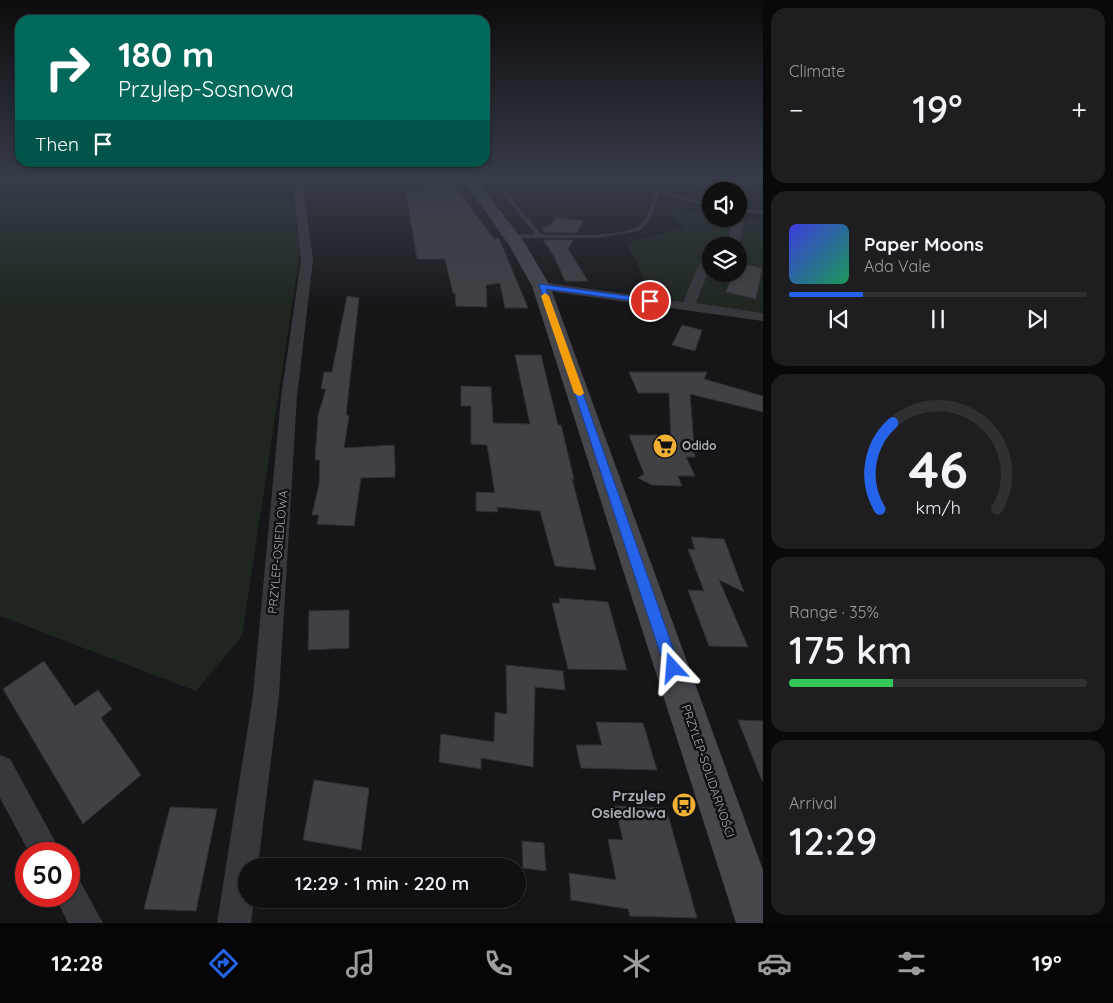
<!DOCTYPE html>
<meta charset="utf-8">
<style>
:root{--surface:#101012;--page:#1e1e20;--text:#f1f3f6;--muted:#9c9d9f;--line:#303032;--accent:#2563eb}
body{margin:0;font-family:Quicksand,sans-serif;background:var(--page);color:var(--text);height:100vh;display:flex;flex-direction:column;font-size:19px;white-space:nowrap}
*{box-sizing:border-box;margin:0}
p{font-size:16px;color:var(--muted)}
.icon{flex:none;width:28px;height:28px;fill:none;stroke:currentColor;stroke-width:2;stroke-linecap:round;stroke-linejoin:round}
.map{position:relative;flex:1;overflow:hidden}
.details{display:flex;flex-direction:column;gap:8px;padding:8px;background:#09090a;width:350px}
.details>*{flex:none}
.guide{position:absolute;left:15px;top:15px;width:475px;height:152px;border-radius:15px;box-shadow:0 1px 4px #0004,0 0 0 1px var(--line);background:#00695c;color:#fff;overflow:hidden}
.tools{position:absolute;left:702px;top:182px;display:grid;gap:10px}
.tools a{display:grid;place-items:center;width:45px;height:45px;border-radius:50%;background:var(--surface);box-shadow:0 1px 4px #0004,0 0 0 1px var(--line);font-size:25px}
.speed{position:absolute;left:15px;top:842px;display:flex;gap:10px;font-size:25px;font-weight:700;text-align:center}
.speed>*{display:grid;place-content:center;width:65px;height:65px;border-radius:50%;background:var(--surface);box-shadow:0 1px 4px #0004,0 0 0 1px var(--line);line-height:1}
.speed .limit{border:8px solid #d22;background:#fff;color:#111}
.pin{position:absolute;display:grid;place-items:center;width:42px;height:42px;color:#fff;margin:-21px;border:2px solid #fff;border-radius:50%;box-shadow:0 1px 5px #0007}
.me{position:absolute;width:55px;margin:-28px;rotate:341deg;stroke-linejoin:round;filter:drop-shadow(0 0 4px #0008)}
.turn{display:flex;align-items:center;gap:18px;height:105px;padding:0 20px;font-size:22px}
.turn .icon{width:65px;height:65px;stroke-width:2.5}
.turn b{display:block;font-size:35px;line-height:42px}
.then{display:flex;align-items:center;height:48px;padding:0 20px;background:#0003;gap:10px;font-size:19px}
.big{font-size:38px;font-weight:600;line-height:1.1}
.details .tile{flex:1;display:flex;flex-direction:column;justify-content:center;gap:8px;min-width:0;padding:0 18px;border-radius:15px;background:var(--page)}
.details .dial{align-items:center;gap:0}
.dial svg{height:130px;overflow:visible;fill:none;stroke:var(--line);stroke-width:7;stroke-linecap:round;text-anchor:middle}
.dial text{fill:var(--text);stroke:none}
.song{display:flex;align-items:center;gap:15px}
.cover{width:60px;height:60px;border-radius:8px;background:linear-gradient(135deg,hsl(240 70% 55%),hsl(150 70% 35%))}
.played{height:5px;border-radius:2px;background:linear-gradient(90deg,var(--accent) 25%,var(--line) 25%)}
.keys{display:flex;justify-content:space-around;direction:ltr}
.heat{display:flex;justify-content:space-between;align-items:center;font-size:28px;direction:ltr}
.charge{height:8px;border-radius:4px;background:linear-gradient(90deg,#34c759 35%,var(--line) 0)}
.trip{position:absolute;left:238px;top:858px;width:288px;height:50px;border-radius:25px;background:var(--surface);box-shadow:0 1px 4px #0004,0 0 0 1px var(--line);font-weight:600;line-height:50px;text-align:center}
.tab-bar{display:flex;height:80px;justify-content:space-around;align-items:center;background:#060607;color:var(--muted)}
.tab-bar .icon{width:35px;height:35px}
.tab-bar .active{color:var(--accent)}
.tab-bar b{font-size:22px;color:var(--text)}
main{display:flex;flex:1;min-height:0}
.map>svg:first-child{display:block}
.green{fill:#1e261f;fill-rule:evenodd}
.building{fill:#404145;stroke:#303034}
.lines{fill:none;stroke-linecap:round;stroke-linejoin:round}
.lane{fill:#37383d;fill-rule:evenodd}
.street{fill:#37383d;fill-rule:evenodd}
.secondary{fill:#45474d;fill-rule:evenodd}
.route{fill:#2563eb;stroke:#184099}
.slow{fill:#f59e0b}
.labels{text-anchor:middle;stroke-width:5;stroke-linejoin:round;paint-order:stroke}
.poi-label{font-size:12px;font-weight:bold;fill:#a8adb8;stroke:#111113;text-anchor:start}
.street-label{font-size:12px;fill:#a8adb8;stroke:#111113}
.near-poi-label{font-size:15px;font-weight:bold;fill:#a8adb8;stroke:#111113;text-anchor:end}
</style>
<main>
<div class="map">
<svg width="763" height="923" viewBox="0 0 763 923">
<rect width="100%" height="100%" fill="#161618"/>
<g class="green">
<polygon points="0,181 399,181 291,188 300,253 242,636 196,691 0,616"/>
<path d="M665 210 711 213V219L739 218 763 221V314L653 297 627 243 685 227ZM711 246H739V274H711Z"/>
</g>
<g class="building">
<polygon points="452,182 494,239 499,238 528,308 505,308 500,283 486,285 487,307 456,306 455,293 453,293 452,289 445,259 417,259 406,191 427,190 424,184"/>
<polygon points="556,217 583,221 577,233 544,232 542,228 552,224"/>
<polygon points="543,240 573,240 568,249 588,281 565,281 554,256"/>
<polygon points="739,263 762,268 756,299 726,292 732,274 739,274"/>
<polygon points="347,296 359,298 346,415 349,416 344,448 394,445 395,467 395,477 361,478 354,526 317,524 319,515 312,515 319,485 320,460 315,460 318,416 326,389 321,389 324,372 332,372"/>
<polygon points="682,325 702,330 695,351 672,345"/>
<polygon points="515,355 541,355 558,425 561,425 574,479 572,479 596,570 555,566 540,511 497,507 498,512 476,511 476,492 495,493 487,445 471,444 471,406 461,406 461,386 491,387 493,423 530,424"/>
<polygon points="629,372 707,372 704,379 763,396 763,412 690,394 695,457 686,457 695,476 678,476 682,486 652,485 638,478 644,474 629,435 671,435 669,393 638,393"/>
<polygon points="691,537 724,539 744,592 719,580 748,647 709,646 688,590 704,591 688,549 695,550"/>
<polygon points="559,598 608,602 627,670 568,669 552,603 560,603"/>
<polygon points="349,610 349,648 308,650 309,611"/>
<polygon points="44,661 75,706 98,690 112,709 101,718 141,775 83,824 3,689"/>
<polygon points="506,665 563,671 565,690 535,687 533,767 481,758 481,769 439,762 441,734 494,742 495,712 507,714"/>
<polygon points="738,720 763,721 763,781 762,781"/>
<polygon points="596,722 643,723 657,770 581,768 576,745 602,745"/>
<polygon points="314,780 369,788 361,850 303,840"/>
<polygon points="615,806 666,808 697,918 630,916 628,909 571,900 569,873 616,880 608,839 623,840"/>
<polygon points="170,807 217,809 196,911 144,909"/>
<polygon points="522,841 544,843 546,871 523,868"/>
</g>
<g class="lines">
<g class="lane">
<path d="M493 181H497L541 234C561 235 628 238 641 224 650 214 652 199 656 188L648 181H653L671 193 711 205V207L667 195 660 190C655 204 652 224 638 231L596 238H513L511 237V235L535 234Z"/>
<polygon points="739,208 763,210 763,214 739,212"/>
</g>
<g class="street">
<polygon points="292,181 302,181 313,260 297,397 279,695 258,866 246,866 246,899 254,899 251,923 217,923 253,695 281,397 301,260"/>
<polygon points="738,220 744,223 739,244 737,246 721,246 728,242 732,223"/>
<polygon points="711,247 711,265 696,303 763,313 763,321 541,290 534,286 541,282 683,302 705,251"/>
<polygon points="0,755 10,759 62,854 30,854 0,798"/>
<polygon points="69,876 80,881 103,923 68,923 55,896 69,896"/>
</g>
<polygon class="secondary" points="464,181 478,181 526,245 550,286 763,870 763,923 736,923 532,286 509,245"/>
</g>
<linearGradient id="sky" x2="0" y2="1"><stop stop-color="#0c0c0d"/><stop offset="0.58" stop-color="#363c48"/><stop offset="1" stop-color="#363c48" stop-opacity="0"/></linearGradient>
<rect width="763" height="310" fill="url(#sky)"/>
<polygon class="route" points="539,284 650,299 654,301 650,303 546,289 680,668 678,673 673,675 667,673 665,668"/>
<polygon class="slow" points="545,293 549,296 584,393 582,395 579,396 574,393 541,296"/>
<defs>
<symbol id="supermarket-disc" viewBox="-11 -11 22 22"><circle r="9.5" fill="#f2b134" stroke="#111113"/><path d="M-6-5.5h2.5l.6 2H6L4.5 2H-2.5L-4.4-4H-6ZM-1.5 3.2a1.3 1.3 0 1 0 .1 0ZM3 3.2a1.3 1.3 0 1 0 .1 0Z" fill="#111"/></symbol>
<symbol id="bus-disc" viewBox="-11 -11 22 22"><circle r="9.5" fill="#f2b134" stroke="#111113"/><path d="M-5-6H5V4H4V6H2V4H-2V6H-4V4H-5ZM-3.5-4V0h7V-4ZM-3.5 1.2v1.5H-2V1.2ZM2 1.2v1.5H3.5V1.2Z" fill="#111"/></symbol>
</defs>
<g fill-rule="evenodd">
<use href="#supermarket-disc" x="651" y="432" width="28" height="28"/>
<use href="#bus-disc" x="670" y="791" width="28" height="28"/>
</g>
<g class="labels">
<g class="poi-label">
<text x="682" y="450">Odido</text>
</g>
<g class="street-label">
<text transform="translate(278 552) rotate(-85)" y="4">PRZYLEP-OSIEDLOWA</text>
<text transform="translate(708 771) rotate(71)" y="4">PRZYLEP-SOLIDARNOŚCI</text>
</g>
<g class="near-poi-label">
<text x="666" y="801">Przylep<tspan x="666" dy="17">Osiedlowa</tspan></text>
</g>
</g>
</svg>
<div class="tools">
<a><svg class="icon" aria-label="sound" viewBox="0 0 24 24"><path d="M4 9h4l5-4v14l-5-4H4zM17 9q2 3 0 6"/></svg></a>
<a><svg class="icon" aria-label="layers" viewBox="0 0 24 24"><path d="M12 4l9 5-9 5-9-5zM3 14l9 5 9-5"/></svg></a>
</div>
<div class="speed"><div class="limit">50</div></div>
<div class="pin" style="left:650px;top:301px;background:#d93025"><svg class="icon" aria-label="arrive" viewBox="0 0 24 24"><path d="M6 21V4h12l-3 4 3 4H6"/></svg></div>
<svg class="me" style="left:673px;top:668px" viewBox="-20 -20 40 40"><path d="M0-17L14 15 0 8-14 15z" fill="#2563eb" stroke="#fff" stroke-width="4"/></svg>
<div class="trip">12:29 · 1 min · 220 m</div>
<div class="guide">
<div class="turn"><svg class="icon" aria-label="right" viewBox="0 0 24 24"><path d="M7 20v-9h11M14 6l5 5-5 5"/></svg><div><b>180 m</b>Przylep-Sosnowa</div></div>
<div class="then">Then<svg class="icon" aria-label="arrive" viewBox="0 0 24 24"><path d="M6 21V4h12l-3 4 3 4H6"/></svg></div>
</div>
</div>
<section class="details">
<div class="tile"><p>Climate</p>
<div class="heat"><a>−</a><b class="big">19°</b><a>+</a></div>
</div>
<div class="tile">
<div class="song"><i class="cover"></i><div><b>Paper Moons</b><p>Ada Vale</p></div></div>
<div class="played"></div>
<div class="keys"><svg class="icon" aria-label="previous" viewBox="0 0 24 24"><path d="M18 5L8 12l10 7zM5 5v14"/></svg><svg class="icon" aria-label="pause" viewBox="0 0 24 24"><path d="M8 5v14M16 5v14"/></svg><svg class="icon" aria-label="next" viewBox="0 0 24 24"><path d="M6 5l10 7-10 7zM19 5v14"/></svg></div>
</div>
<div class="tile dial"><svg viewBox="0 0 100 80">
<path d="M14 69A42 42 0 1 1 86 69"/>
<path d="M14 69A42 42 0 0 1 22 16" stroke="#2563eb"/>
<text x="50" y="56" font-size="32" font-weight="700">46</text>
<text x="50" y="72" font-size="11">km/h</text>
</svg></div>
<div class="tile"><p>Range · 35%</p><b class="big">175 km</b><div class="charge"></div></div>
<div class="tile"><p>Arrival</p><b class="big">12:29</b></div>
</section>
</main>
<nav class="tab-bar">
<b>12:28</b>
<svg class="icon active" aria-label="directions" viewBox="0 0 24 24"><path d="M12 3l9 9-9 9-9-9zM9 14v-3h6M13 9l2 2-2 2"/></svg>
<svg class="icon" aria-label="music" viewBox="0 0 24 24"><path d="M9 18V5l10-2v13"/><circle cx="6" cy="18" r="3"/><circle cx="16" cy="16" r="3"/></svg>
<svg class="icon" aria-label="phone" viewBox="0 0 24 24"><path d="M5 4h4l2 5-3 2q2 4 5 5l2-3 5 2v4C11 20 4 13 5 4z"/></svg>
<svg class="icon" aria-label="climate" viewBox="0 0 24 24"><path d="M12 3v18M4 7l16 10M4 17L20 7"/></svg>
<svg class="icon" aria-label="car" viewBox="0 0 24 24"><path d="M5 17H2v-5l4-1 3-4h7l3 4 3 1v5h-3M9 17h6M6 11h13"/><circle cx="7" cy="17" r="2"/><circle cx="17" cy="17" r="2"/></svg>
<svg class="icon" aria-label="filters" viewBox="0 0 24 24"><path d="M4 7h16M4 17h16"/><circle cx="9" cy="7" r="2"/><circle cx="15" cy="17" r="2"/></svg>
<b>19°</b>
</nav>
